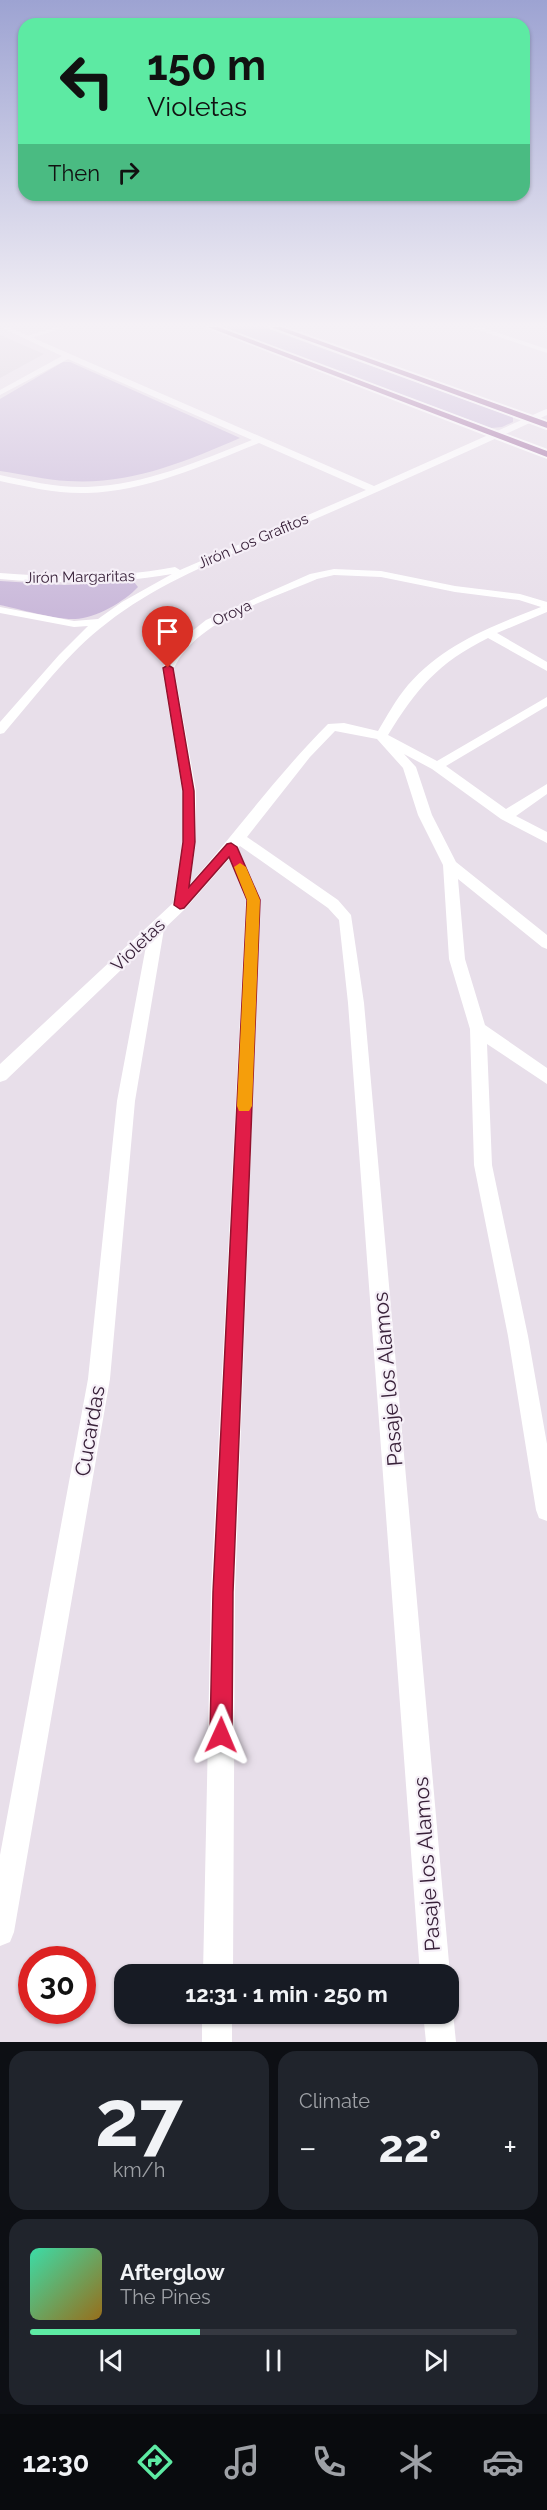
<!DOCTYPE html>
<meta charset="utf-8">
<style>
:root{--surface:#171b24;--page:#20242c;--text:#f1f3f6;--muted:#9ea1a6;--line:#363941;--accent:#5deaa3}
body{margin:0;font-family:Raleway,sans-serif;background:var(--page);color:var(--text);height:100vh;display:flex;flex-direction:column;font-size:22px;white-space:nowrap}
*{box-sizing:border-box;margin:0}
p{font-size:20px;color:var(--muted)}
.icon{flex:none;width:33px;height:33px;fill:none;stroke:currentColor;stroke-width:2;stroke-linecap:round;stroke-linejoin:round}
.map{position:relative;height:2042px;overflow:hidden}
.drawer{display:flex;flex-direction:column;gap:9px;padding:9px;background:#0d0f14;flex:1}
.drawer>*{flex:none}
.banner{position:absolute;left:18px;top:18px;width:512px;height:183px;border-radius:18px;box-shadow:0 2px 4px #0004;background:#5deaa3;color:#111;overflow:hidden}
.speed{position:absolute;left:18px;top:1946px;display:flex;gap:12px;font-size:30px;font-weight:700;text-align:center}
.speed>*{display:grid;place-content:center;width:78px;height:78px;border-radius:50%;background:var(--surface);box-shadow:0 2px 4px #0004;line-height:1}
.speed .limit{border:9px solid #d22;background:#fff;color:#111}
.pin{position:absolute;display:grid;place-items:center;width:51px;height:51px;color:#fff;margin:-62px -26px;border-radius:50% 50% 50% 0;rotate:-45deg;box-shadow:0 0 6px #0007}
.pin .icon{rotate:45deg}
.me{position:absolute;width:66px;margin:-33px;rotate:1deg;stroke-linejoin:round;filter:drop-shadow(0 0 4px #0008)}
.turn{display:flex;align-items:center;gap:21px;height:126px;padding:0 30px;font-size:27px}
.turn .icon{width:78px;height:78px;stroke-width:2.5}
.turn b{display:block;font-size:42px;line-height:51px}
.then{display:flex;align-items:center;height:57px;padding:0 30px;background:#0003;gap:12px;font-size:22px}
.big{font-size:45px;font-weight:700;line-height:1.1}
.drawer .tile{flex:1;display:flex;flex-direction:column;justify-content:center;gap:9px;min-width:0;padding:0 21px;border-radius:18px;background:var(--page)}
.drawer .dial{align-items:center;gap:0}
.dial b{font-size:78px;line-height:1}
.song{display:flex;align-items:center;gap:18px}
.cover{width:72px;height:72px;border-radius:9px;background:linear-gradient(135deg,hsl(160 70% 55%),hsl(40 70% 35%))}
.played{height:6px;border-radius:3px;background:linear-gradient(90deg,var(--accent) 35%,var(--line) 35%)}
.keys{display:flex;justify-content:space-around;direction:ltr}
.heat{display:flex;justify-content:space-between;align-items:center;font-size:33px;direction:ltr}
.drawer .tiles{flex:1;display:grid;gap:9px;grid-template-columns:1fr 1fr}
.tile:last-child{grid-column:span 2}
.trip{position:absolute;left:114px;top:1964px;width:345px;height:60px;border-radius:18px;background:var(--surface);box-shadow:0 2px 4px #0004;font-weight:700;line-height:60px;text-align:center}
.tab-bar{display:flex;height:96px;justify-content:space-around;align-items:center;background:#090b0e;color:var(--muted)}
.tab-bar .icon{width:42px;height:42px}
.tab-bar .active{color:var(--accent)}
.tab-bar b{font-size:27px;color:var(--text)}
.map>svg:first-child{display:block}
.built{fill:#d7ced9}
.green{fill:#cab9da}
.lines{fill:none;stroke-linecap:round;stroke-linejoin:round}
.primary-casing{stroke:#fff;stroke-width:4}
.pedestrian{fill:#fff;fill-rule:evenodd}
.minor{fill:#fff;fill-rule:evenodd}
.primary{fill:#9c669d;fill-rule:evenodd}
.route{fill:#e11d48;stroke:#92132f;stroke-width:1.5}
.slow{fill:#f59e0b}
.labels{text-anchor:middle;stroke-width:4.5;stroke-linejoin:round;paint-order:stroke}
.far-street-label{font-size:15px;fill:#382139;stroke:#f5eff7}
.street-label{font-size:18px;fill:#382139;stroke:#f5eff7}
.near-street-label{font-size:21px;fill:#382139;stroke:#f5eff7}
</style>
<div class="map">
<svg width="547" height="2042" viewBox="0 0 547 2042">
<rect width="100%" height="100%" fill="#e8dfea"/>
<polygon class="built" points="0,335 44,354 0,378"/>
<g class="green">
<polygon points="221,327 263,327 513,417 513,422 502,427 491,428"/>
<path d="M63 362H70L240 438C184 462 131 485 68 481 46 480 22 474 0 471V399Z"/>
<path d="M0 581 65 585 134 582 138 587C124 602 96 618 75 619 56 620 20 609 0 605Z"/>
</g>
<g class="lines">
<defs>
<g id="primary">
<polygon points="208,327 218,327 547,451 547,457"/>
<polygon points="271,327 281,327 547,422 547,428"/>
</g>
</defs>
<use href="#primary" class="primary-casing"/>
<polygon class="pedestrian" points="56,327 67,327 28,339 24,337"/>
<g class="minor">
<path d="M0 327H8L374 486 544 410 547 409V415C467 452 387 488 306 523 238 552 166 577 107 623 67 653 37 695 4 733L0 734V722L59 655 88 626 74 627 0 613V607L74 621 98 619 122 602 172 574C115 584 58 584 0 579V573C59 578 117 578 175 567L180 570 366 490 259 443C204 465 147 491 87 493 57 494 29 487 0 481V475C29 481 58 488 87 487 145 485 199 461 252 440L68 359 0 395V390L62 356Z"/>
<polygon points="469,327 480,327 547,349 547,353"/>
<path d="M334 569 381 571 455 586 520 594 547 602V612L497 633 547 662V671L488 638C438 663 417 688 388 735L437 761 547 697V706L446 766 506 809 547 784V794L516 816 547 832V843L501 819 432 769 404 754 416 767 432 815 456 862 547 935V949L542 947 458 879 465 959 485 1025 547 1068V1084L487 1044 492 1165 528 1336 547 1444V1521L539 1518 536 1510 508 1336 474 1165 470 1029 449 959 443 865 418 815 403 768 377 739 335 731 310 757 247 837 338 900 351 915 364 1003 450 1974 448 1977V1974H420L348 1003 339 920 328 908 240 846 238 848 260 900 235 1592 233 1974H203L211 1592 246 900 229 859 185 909 164 929 135 1101 110 1379 14 1932 10 1942 0 1946V1855L88 1379 117 1101 146 946 6 1080 0 1082V1064L173 903 182 842V791L162 668 181 640 206 620 310 574ZM334 575 381 577 455 592 519 600 541 607C492 626 444 644 408 685 396 699 387 716 378 731L344 723 328 724C278 774 237 831 190 884L196 842V791L174 668C196 620 271 599 317 579Z"/>
<polygon points="448,2003 453,2013 456,2042 426,2042 423,2013 448,2013"/>
<rect x="202" y="2013" width="30" height="29"/>
</g>
<use href="#primary" class="primary"/>
</g>
<linearGradient id="sky" x2="0" y2="1"><stop stop-color="#9da3d2"/><stop offset="0.53" stop-color="#f5f1f6"/><stop offset="1" stop-color="#f5f1f6" stop-opacity="0"/></linearGradient>
<rect width="547" height="613" fill="url(#sky)"/>
<polygon class="route" points="168,665 173,668 194,791 195,842 189,887 227,844 231,843 237,847 260,900 233,1592 232,1735 229,1743 221,1746 213,1743 210,1735 213,1592 247,900 229,857 184,908 180,909 174,905 183,842 183,791 163,668"/>
<polygon class="slow" points="240,863 246,867 260,900 252,1106 249,1111 239,1111 237,1106 247,900 234,867"/>
<g class="labels">
<g class="far-street-label">
<text transform="translate(253 541) rotate(-23)" y="5">Jirón Los Grafitos</text>
<text transform="translate(80 577) rotate(-1)" y="5">Jirón Margaritas</text>
<text transform="translate(232 613) rotate(-25)" y="5">Oroya</text>
</g>
<g class="street-label">
<text transform="translate(138 945) rotate(-44)" y="6">Violetas</text>
</g>
<g class="near-street-label">
<text transform="translate(388 1379) rotate(-95)" y="7">Pasaje los Alamos</text>
<text transform="translate(90 1431) rotate(-80)" y="7">Cucardas</text>
<text transform="translate(427 1864) rotate(-94)" y="7">Pasaje los Alamos</text>
</g>
</g>
</svg>
<div class="speed"><div class="limit">30</div></div>
<div class="pin" style="left:168px;top:668px;background:#d93025"><svg class="icon" aria-label="arrive" viewBox="0 0 24 24"><path d="M6 21V4h12l-3 4 3 4H6"/></svg></div>
<svg class="me" style="left:221px;top:1735px" viewBox="-20 -20 40 40"><path d="M0-17L14 15 0 8-14 15z" fill="#e11d48" stroke="#fff" stroke-width="4"/></svg>
<div class="trip">12:31 · 1 min · 250 m</div>
<div class="banner">
<div class="turn"><svg class="icon" aria-label="left" viewBox="0 0 24 24"><path d="M17 20v-9H6M10 6l-5 5 5 5"/></svg><div><b>150 m</b>Violetas</div></div>
<div class="then">Then<svg class="icon" aria-label="right" viewBox="0 0 24 24"><path d="M7 20v-9h11M14 6l5 5-5 5"/></svg></div>
</div>
</div>
<section class="drawer">
<div class="tiles">
<div class="tile dial"><b>27</b><p>km/h</p></div>
<div class="tile"><p>Climate</p>
<div class="heat"><a>−</a><b class="big">22°</b><a>+</a></div>
</div>
<div class="tile">
<div class="song"><i class="cover"></i><div><b>Afterglow</b><p>The Pines</p></div></div>
<div class="played"></div>
<div class="keys"><svg class="icon" aria-label="previous" viewBox="0 0 24 24"><path d="M18 5L8 12l10 7zM5 5v14"/></svg><svg class="icon" aria-label="pause" viewBox="0 0 24 24"><path d="M8 5v14M16 5v14"/></svg><svg class="icon" aria-label="next" viewBox="0 0 24 24"><path d="M6 5l10 7-10 7zM19 5v14"/></svg></div>
</div>
</div>
</section>
<nav class="tab-bar">
<b>12:30</b>
<svg class="icon active" aria-label="directions" viewBox="0 0 24 24"><path d="M12 3l9 9-9 9-9-9zM9 14v-3h6M13 9l2 2-2 2"/></svg>
<svg class="icon" aria-label="music" viewBox="0 0 24 24"><path d="M9 18V5l10-2v13"/><circle cx="6" cy="18" r="3"/><circle cx="16" cy="16" r="3"/></svg>
<svg class="icon" aria-label="phone" viewBox="0 0 24 24"><path d="M5 4h4l2 5-3 2q2 4 5 5l2-3 5 2v4C11 20 4 13 5 4z"/></svg>
<svg class="icon" aria-label="climate" viewBox="0 0 24 24"><path d="M12 3v18M4 7l16 10M4 17L20 7"/></svg>
<svg class="icon" aria-label="car" viewBox="0 0 24 24"><path d="M5 17H2v-5l4-1 3-4h7l3 4 3 1v5h-3M9 17h6M6 11h13"/><circle cx="7" cy="17" r="2"/><circle cx="17" cy="17" r="2"/></svg>
</nav>
